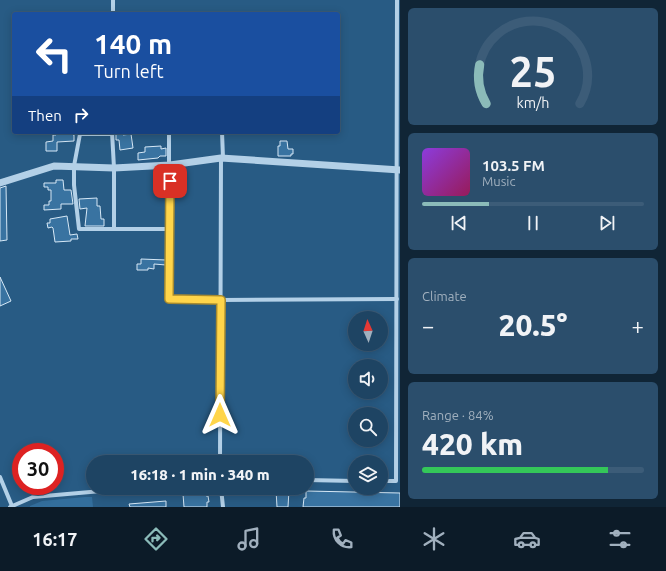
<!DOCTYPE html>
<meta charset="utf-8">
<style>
:root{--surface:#1e4463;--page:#2b4e6c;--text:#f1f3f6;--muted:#a1b0be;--line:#3c5c78;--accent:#8bbbb9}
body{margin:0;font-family:Ubuntu,sans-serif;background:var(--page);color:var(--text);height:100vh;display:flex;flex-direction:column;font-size:15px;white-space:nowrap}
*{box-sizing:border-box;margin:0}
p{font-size:13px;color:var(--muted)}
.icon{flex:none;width:22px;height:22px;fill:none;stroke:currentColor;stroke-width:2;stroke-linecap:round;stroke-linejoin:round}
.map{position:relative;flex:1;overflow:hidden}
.sheet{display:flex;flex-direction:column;gap:8px;padding:8px;background:#102536;width:266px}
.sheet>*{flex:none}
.hud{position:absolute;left:12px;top:12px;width:328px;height:122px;border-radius:4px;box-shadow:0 2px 10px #0003,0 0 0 1px var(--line);background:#1a4fa0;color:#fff;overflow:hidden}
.needle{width:26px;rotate:357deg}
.buttons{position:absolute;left:348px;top:311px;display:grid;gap:8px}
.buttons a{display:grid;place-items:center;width:40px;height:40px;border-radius:50%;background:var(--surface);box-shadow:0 2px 10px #0003,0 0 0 1px var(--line);font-size:20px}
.speed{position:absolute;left:12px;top:443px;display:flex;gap:8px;font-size:20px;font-weight:700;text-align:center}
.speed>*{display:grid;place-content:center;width:52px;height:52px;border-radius:50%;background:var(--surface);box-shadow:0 2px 10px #0003,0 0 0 1px var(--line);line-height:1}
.speed .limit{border:6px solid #d22;background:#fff;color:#111}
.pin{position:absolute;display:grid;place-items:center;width:34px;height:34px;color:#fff;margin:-17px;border-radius:8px;box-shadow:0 2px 6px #0006}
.me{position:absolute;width:44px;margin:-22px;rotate:0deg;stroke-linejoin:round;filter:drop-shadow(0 0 3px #0008)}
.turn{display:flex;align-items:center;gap:14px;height:84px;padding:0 16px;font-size:18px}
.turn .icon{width:52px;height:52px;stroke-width:2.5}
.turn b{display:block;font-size:28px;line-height:34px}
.then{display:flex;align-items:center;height:38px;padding:0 16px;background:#0003;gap:8px;font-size:15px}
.big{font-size:30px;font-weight:800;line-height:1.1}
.sheet .card{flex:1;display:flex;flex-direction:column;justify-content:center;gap:6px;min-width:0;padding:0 14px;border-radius:6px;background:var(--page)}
.sheet .dial{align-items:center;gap:0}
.dial svg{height:104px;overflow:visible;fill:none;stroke:var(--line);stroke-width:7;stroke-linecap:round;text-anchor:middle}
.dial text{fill:var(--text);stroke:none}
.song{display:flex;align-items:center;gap:12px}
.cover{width:48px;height:48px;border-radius:6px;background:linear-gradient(135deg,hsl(270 70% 55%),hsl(330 70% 35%))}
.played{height:4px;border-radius:2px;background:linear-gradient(90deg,var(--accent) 30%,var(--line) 30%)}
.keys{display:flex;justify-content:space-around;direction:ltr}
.heat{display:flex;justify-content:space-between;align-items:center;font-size:22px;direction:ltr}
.charge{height:6px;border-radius:3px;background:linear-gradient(90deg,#34c759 84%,var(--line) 0)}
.trip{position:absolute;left:86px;top:455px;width:228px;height:40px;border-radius:20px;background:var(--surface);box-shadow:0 2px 10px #0003,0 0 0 1px var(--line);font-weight:800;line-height:40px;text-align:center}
.dock{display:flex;height:64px;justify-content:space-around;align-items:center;background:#0c1b28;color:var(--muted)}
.dock .icon{width:28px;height:28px}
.dock .selected{color:var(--accent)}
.dock b{font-size:18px;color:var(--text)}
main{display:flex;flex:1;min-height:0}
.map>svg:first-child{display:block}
.green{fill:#336e9c}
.building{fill:#3973a1;stroke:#d6e8f6}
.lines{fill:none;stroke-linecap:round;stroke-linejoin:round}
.minor{stroke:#b3d0e7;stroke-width:4}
.tertiary{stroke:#b3d0e7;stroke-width:7}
.route-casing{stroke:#a68a30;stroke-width:10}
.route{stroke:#ffd54a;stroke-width:7}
</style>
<main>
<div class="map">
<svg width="400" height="507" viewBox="0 0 400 507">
<rect width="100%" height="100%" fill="#285b84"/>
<polygon class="green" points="85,497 92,497 93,507 30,507 30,506 42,501"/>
<g class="building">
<polygon points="117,132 123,132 123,135 131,134 133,148 120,150 119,140 116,140 116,133"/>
<polygon points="56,134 73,134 73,135 74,135 74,141 57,142 57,151 46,151 46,142 53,141 53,135 56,135"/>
<polygon points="280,141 287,141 288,149 293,149 293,154 291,154 291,156 278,156 278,146 280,146"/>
<polygon points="161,146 161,149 166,148 166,156 160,156 158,158 138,160 138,153 145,152 145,147"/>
<polygon points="56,180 63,180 64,190 71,190 73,204 61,204 61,209 44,210 44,205 49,205 49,201 51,201 51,190 48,190 48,187 44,187 44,183 56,183"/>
<polygon points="6,186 7,240 0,241 0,188"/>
<polygon points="97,198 97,206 100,206 101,219 104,219 104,226 85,226 87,208 80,209 79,199"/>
<polygon points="67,216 70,235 77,234 78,239 71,239 71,241 55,242 53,228 52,227 48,228 47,223 50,223 50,219"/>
<polygon points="141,259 166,260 166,265 154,264 154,269 148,268 148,270 137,270 137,264 141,264"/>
<polygon points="0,277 11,301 0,306"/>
<polygon points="276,490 289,490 288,507 277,507"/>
<polygon points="306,491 400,493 400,507 303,507 304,498 306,498"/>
<polygon points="206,492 206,496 208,496 209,502 207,502 207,507 184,507 183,494"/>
<polygon points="166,501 166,507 130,507 129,504"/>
</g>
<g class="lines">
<g class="minor">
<polyline points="113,14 113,0"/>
<polyline points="112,132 114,168 114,229"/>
<polyline points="222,132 223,158"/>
<polyline points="112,134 80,134 74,166 74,185 79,229 169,229 169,132"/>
<polyline points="169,229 169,299 221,300 397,299"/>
<polyline points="220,462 221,158"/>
<polyline points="0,477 12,506"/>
<polyline points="307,480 355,481"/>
<polyline points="381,481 396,481 397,0"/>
<polyline points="221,488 223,507"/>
<polyline points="10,507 33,497 136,488"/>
</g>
<polyline class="tertiary" points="0,183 54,166 114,168 170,165 221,158 400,170"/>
</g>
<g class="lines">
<defs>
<polyline id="route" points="170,181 169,299 221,300 220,415"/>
</defs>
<use href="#route" class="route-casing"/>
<use href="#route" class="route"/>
</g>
</svg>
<div class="buttons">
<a><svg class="needle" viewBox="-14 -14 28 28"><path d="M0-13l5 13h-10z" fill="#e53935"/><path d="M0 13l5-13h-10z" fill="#a1b0be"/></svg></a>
<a><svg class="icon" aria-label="sound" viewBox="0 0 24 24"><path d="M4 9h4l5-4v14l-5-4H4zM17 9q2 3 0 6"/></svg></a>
<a><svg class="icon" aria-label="search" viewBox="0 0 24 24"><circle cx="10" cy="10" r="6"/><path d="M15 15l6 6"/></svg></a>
<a><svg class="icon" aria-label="layers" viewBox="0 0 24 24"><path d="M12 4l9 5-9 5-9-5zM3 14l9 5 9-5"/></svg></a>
</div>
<div class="speed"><div class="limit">30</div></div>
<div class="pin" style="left:170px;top:181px;background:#d93025"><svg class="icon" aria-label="arrive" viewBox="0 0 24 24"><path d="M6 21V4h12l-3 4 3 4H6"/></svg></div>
<svg class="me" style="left:220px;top:415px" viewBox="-20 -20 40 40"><path d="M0-17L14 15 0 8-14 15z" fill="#ffd54a" stroke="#fff" stroke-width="4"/></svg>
<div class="trip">16:18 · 1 min · 340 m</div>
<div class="hud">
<div class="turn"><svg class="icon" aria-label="left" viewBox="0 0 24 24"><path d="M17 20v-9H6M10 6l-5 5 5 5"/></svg><div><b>140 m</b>Turn left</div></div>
<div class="then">Then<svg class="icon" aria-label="right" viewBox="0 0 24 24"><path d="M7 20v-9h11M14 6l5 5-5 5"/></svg></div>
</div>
</div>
<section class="sheet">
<div class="card dial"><svg viewBox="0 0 100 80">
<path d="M14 69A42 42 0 1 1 86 69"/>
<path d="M14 69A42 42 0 0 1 9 39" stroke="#8bbbb9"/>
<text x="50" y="56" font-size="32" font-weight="700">25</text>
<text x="50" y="72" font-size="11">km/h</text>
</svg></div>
<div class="card">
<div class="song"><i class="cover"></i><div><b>103.5 FM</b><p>Music</p></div></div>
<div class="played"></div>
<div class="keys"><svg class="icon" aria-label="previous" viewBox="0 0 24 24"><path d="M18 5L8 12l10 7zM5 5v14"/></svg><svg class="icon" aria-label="pause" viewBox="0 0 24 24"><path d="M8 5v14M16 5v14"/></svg><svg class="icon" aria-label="next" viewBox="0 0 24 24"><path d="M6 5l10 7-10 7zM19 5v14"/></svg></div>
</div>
<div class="card"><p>Climate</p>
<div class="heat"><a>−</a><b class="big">20.5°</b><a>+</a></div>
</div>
<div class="card"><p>Range · 84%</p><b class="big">420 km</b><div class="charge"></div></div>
</section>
</main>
<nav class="dock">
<b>16:17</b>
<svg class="icon selected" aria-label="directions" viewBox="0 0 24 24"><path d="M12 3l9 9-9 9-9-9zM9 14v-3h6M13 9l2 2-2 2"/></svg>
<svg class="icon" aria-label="music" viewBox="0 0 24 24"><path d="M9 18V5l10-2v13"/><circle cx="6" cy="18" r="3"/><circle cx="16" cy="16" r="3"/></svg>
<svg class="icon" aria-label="phone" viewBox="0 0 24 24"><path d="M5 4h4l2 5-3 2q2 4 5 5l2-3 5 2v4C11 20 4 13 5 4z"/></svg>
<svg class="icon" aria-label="climate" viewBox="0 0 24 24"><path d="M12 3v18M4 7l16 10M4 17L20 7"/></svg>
<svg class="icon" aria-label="car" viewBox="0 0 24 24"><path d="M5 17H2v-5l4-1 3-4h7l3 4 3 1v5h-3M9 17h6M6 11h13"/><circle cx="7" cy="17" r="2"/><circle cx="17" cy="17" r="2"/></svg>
<svg class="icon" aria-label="filters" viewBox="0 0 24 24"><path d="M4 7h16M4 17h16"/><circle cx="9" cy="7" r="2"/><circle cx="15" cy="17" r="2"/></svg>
</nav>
